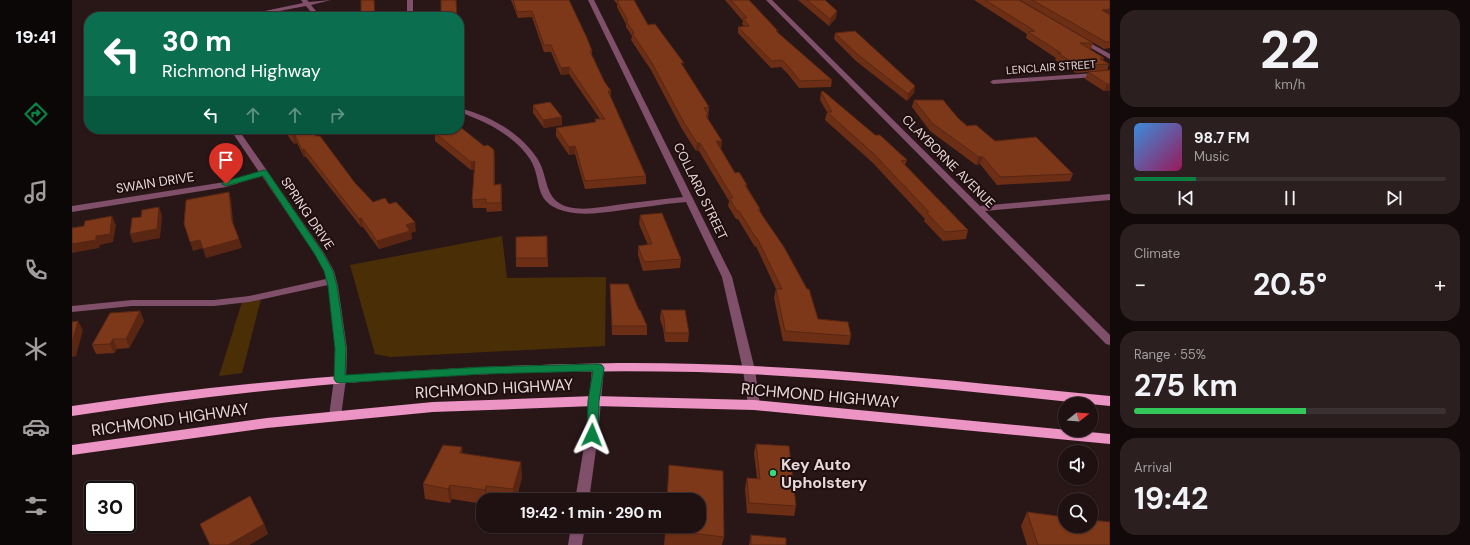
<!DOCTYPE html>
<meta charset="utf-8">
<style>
:root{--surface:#1f1112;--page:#2c1f20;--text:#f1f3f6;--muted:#a19d9f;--line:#3c3132;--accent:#0b8043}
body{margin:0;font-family:"DM Sans",sans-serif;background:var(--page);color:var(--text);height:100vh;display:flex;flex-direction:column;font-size:15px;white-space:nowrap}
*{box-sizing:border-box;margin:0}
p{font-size:13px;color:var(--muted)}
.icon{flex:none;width:22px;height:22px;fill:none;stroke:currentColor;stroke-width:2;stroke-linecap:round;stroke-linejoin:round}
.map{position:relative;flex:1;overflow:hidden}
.details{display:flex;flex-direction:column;gap:10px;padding:10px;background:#11090a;width:360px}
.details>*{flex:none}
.hud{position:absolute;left:12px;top:12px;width:380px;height:122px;border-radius:16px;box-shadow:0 1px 3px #0004,0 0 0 1px var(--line);background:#0b6e4f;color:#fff;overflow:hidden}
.needle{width:26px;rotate:73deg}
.fabs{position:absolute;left:986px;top:397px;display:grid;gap:8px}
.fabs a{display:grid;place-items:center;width:40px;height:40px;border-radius:50%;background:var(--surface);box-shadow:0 1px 3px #0004,0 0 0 1px var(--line);font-size:20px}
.speed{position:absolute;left:12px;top:481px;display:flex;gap:8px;font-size:20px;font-weight:700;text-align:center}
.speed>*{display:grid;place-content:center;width:52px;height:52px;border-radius:50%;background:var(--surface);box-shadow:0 1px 3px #0004,0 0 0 1px var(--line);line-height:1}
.speed .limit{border:2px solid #111;border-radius:6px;background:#fff;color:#111}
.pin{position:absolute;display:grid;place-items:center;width:34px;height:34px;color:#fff;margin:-41px -17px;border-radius:50% 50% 50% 0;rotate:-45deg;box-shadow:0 0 4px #0007}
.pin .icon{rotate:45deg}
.me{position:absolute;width:44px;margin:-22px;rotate:2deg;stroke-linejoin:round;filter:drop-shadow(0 0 3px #0008)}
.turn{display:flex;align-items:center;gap:14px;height:84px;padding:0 12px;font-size:18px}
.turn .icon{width:52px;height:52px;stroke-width:2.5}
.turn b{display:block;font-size:28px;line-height:34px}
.lanes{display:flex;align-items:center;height:38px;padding:0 12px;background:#0003;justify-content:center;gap:20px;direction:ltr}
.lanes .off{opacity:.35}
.big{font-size:30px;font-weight:700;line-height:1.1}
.details .widget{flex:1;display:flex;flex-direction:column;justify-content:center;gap:6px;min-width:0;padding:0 14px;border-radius:16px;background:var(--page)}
.details .dial{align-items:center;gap:0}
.dial b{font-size:52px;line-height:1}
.song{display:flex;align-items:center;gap:12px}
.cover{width:48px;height:48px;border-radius:6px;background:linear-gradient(135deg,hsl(210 70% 55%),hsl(330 70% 35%))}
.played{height:4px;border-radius:2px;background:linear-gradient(90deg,var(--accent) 20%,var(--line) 20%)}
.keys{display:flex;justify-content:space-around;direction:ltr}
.heat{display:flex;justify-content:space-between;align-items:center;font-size:22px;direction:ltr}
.charge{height:6px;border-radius:3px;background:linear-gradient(90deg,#34c759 55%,var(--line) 0)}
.trip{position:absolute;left:404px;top:493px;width:230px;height:40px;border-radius:16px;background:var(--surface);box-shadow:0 1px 3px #0004,0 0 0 1px var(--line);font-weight:700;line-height:40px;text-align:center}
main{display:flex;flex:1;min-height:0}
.menu{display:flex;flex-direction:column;width:72px;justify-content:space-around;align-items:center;background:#0c0707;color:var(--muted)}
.menu .icon{width:28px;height:28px}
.menu .active{color:var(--accent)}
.menu b{font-size:18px;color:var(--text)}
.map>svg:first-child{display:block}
.green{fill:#4a2e06}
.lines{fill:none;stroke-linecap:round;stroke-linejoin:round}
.minor{fill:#804f6a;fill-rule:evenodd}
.trunk{fill:#ec94c4;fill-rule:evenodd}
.wall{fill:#6c2f16}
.shaded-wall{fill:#582612}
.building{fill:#7d3719;stroke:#582612}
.route{fill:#0b8043;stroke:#07532c}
.poi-dot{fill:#3bd77f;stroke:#200e0f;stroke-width:1.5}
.labels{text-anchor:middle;stroke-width:4;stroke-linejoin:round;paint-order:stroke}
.far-street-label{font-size:11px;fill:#e5d8d8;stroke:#200e0f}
.street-label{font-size:13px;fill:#e5d8d8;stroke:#200e0f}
.near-street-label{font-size:16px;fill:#e5d8d8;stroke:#200e0f}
.near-poi-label{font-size:16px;font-weight:bold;fill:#e5d8d8;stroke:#200e0f;text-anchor:start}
</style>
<main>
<nav class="menu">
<b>19:41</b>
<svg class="icon active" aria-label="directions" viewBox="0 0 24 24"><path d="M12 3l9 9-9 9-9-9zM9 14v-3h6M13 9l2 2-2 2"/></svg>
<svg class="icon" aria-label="music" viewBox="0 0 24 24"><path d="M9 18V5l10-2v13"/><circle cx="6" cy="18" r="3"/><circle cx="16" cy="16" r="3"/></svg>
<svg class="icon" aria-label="phone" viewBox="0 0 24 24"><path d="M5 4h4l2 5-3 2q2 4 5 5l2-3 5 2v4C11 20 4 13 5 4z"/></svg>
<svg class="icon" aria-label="climate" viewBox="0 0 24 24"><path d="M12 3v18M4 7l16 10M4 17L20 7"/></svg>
<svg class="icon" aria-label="car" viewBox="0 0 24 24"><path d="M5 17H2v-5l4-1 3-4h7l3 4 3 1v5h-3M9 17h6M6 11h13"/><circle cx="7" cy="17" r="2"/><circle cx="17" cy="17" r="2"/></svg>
<svg class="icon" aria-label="filters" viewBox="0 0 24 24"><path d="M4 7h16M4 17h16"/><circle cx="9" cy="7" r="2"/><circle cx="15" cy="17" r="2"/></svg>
</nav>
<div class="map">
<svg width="1038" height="545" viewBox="0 0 1038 545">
<rect width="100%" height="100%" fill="#291718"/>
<g class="green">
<polygon points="430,236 435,278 534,277 533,346 318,357 303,354 278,265"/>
<polygon points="189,299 170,373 147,376 170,302"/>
</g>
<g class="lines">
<g class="minor">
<polygon points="229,0 235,0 237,2 259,0 239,5 249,17 243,17 234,6 176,17 164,17 231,3"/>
<rect x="335" y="0" width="6" height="17"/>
<path d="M516 0H522L660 277 683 370 688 405 686 408 682 409 678 408 676 405 671 370 650 277 614 202C590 204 567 208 544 211 527 213 509 216 492 211 460 202 471 180 458 159 442 135 413 121 387 112V108C416 115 448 132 465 158 477 176 471 200 496 207 512 211 529 207 544 205 567 202 589 199 611 197Z"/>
<polygon points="694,0 700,0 908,206 1038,194 1038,200 913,211 1038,335 1038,345 1034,344"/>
<polygon points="1007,39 1011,39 1038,54 1038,59 1007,41"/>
<polygon points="1038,72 1038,76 921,84 918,82 921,80"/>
<polygon points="158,129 166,129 252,253 262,271 266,286 275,349 274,379 269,416 267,419 263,420 259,419 257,416 262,379 263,349 256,285 177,302 142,306 60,306 0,312 0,306 60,300 142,300 177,296 254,279 252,271 242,253 190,176 154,187 0,212 0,206 153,182 187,172"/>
<polygon points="526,364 530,365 532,368 526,435 517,500 503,500 514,435 520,368 522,365"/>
<polygon points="499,526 513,526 510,545 496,545"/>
</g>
<g class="trunk">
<path d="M547 363C711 362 875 380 1038 396V406C901 392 764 376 626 372 417 367 207 384 0 416V406C182 379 364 366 547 363Z"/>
<polygon points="522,396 682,400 1038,434 1038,444 682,410 522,406 361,412 195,428 0,455 0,445 195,418 361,402"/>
</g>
</g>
<g class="wall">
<polygon points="439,0 497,0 520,51 520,56 574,176 574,184 513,189 503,154 497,155 484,136 484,128 523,122 523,119 528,119 497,74 489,75 479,52 472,52 460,17 446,18"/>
<polygon points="542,0 562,0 576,25 612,67 637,107 636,119 650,141 649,149 648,149 663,173 675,185 675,187 688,209 688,211 746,319 779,336 777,345 711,341 702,298 704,289 684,246 683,247 666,219 664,219 656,206 657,201 627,151 624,151 610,129 579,70 559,40 560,36 554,27 554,24 545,7 545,4"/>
<polygon points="653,0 677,0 706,31 705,32 760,80 759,87 727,88 716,74 709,67 699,68 666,33 666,27 672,26 670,24 671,21"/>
<polygon points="726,0 753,0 765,11 764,18 757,26"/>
<polygon points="902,0 947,0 1021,43 1019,49 1018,50 1032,58 1031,60 1037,64 1035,71 1038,70 1038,91 1032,91 1013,79 1016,72 1004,73 983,60 984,58 954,38 955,34"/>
<polygon points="948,0 1038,0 1038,48 1032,49"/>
<polygon points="763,33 843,86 842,93 835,101 784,61 762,39"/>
<polygon points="749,92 835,160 833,165 896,230 894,239 871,241 852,221 853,219 801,163 753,120 755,112 748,100"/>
<polygon points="842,100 886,118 895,126 923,141 1001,174 998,181 925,185 908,164 904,165 858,131 840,107"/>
<polygon points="461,105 490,125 472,128 461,113"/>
<polygon points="211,129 238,129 283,183 301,202 317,204 344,231 339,233 340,239 307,249 291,227 289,227 234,157 232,157 225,143 222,144"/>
<polygon points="363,133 423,158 423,185 430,193 430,211 415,212 414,208 401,208 400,200 402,170 399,170 363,141"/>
<polygon points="568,215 609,259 608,268 571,271 566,255 566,246 576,245 567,224"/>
<polygon points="475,236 476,267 444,267 444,258"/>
<polygon points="538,284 567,310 575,326 575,335 540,335"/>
<polygon points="589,310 617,333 616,342 593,342 591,328 588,319"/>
<polygon points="68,311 72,321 57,348 45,349 42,353 24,354 20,345"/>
<polygon points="684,444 724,506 722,516 675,513 673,488 675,478 685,478 682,453"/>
<polygon points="391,454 450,477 444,500 411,500 411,504 380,499 378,503 353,499 351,484"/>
<polygon points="597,465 651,471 652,537 650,545 592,545 594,526 627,526 627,500 595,500"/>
<polygon points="955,512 1038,545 955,545 949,526"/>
<polygon points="128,524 192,524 196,534 177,545 138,545"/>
<polygon points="679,535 714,545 677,545"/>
</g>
<g class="shaded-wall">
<polygon points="1038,9 1038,15 1030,10"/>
<polygon points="765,11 764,18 757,26 758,19"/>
<polygon points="497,67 497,74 489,75 489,68"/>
<polygon points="1035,84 1038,84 1038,91 1032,91"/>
<polygon points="843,86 842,93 835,101 836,94"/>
<polygon points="536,91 539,91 539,98"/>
<polygon points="490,117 490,125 472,128 471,120"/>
<polygon points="223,135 225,143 222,144 221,136"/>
<polygon points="644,141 650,141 649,149 643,149"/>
<polygon points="625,143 628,143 627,151 624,151"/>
<polygon points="503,146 503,154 497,155 497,147"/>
<polygon points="232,149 234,157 232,157 230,150"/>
<polygon points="422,150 423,158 422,193"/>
<polygon points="907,157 911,157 908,164 904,165"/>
<polygon points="403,161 404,170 399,170 399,162"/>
<polygon points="429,184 430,193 430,211 429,203"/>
<polygon points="157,192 159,200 162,230 160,221"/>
<polygon points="87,207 90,216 88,238 61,243 58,234"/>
<polygon points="40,216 44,225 41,242 28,245 27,248 0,253 0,244 24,236"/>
<polygon points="289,218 291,227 289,227 287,219"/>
<polygon points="343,222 344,231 339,233 340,239 307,249 305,241 334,225"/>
<polygon points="167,239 170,248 134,258 131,249"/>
<polygon points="128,240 131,248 121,251 118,242"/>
<polygon points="68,311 72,321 57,348 54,339"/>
<polygon points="6,321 11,330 4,356 0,357 0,343"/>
<polygon points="41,339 45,349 42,353 38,344"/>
<polygon points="390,447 392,461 388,453"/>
<polygon points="449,462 450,477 444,500 442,500 441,489"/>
<polygon points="378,485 380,499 378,503 376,489"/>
<polygon points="414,486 415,500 414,500 413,490"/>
<polygon points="192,524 196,534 177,545 156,545"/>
</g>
<g class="building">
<polygon points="289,0 302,0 303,17 285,17 285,15 289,15"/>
<polygon points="369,0 384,0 385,17 368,17 369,17"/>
<polygon points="441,0 497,0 515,38 520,51 518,51 532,81 539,91 536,91 574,176 513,181 503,146 497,147 484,128 524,122 523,119 533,119 497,67 489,68 479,45 472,45 460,11 445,12"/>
<polygon points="546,0 562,0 576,25 583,24 612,63 609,63 637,107 632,108 636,114 634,116 650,141 644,141 663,173 667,172 675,185 673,185 688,209 686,209 712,247 735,289 737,289 746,319 776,322 779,336 713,331 704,289 710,289 685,238 684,238 667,211 665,211 657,198 661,198 628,143 625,143 611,121 580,63 560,33 562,33 554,21 556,21 545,1 547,1"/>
<polygon points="659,0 677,0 706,31 704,31 760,80 728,81 717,67 710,60 700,61 666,27 677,26 671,18 675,18"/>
<polygon points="735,0 753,0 765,11 758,19"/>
<polygon points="913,0 947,0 1021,43 1008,43 1032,58 1028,59 1037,64 1006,66 986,53 989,53 956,32 963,31"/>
<polygon points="960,0 1038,0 1038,9 1030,10 1038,15 1038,42 1034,42"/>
<polygon points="214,13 218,17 193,17"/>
<polygon points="783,31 843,86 836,94 785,54 763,33"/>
<polygon points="1038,70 1038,84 1035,84 1016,72"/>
<polygon points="751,91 803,135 808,135 835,160 829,161 896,230 873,232 854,212 857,212 803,155 755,112 760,112 749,92"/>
<polygon points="842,100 871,100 886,118 895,126 904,125 923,141 964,137 1001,174 928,177 911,157 907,157 860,123"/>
<polygon points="478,102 490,117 471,120 461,105"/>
<polygon points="387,126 412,146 416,145 422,150 422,185 429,184 429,203 414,203 414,199 400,200 403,161 399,162 363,133 375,129 387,129"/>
<polygon points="215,129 238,129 244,136 248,136 283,183 301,202 313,198 317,204 324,202 343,222 334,225 338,231 305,241 289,218 287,219 232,149 230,150 223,135 221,136"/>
<polygon points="157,192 160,221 167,239 131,249 128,240 118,242 112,224 114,200"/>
<polygon points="87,207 85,229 58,234 60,218 69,217 70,210"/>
<polygon points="590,213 609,259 572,262 566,246 580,244 568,215"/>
<polygon points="40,216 38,234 24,236 24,240 0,244 0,228 12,226 13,221"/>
<polygon points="475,236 475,258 444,258 444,237"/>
<polygon points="538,284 556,284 567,310 568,310 575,326 540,326"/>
<polygon points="589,310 613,310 617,333 593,333 592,318"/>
<polygon points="68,311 54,339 41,339 38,344 20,345 38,313"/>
<polygon points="6,321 0,343 0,322"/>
<polygon points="684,444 717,446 724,506 677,503 675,478 688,479"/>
<polygon points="371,445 390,447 388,453 449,462 441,489 414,486 413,490 378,485 376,489 351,484"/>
<polygon points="597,465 651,471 652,537 594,530 594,526 627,526 627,500 595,500"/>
<polygon points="178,496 192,524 156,545 138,545 128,524"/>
<polygon points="955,512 993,517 993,526 1019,526 1019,520 1038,522 1038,545 966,545"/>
<polygon points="679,535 714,538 714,545 679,545"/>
</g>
<polygon class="route" points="192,170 195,171 251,253 261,271 265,286 274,349 273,375 411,367 526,364 530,365 532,368 527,401 526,435 524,438 520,439 516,438 515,435 516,401 521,371 411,374 268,383 264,382 262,379 263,349 256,286 252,271 242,253 191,176 154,186 150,184 151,182"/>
<circle class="poi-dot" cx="701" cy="473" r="4"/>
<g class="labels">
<g class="far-street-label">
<text transform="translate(979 67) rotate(-4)" y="4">LENCLAIR STREET</text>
</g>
<g class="street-label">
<text transform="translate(877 161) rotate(45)" y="5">CLAYBORNE AVENUE</text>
<text transform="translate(83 182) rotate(-9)" y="5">SWAIN DRIVE</text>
<text transform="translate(629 191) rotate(64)" y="5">COLLARD STREET</text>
<text transform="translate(236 213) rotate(56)" y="5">SPRING DRIVE</text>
</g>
<g class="near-street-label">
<text transform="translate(422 388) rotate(-3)" y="6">RICHMOND HIGHWAY</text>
<text transform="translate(748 395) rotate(5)" y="6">RICHMOND HIGHWAY</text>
<text transform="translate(98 419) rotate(-8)" y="6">RICHMOND HIGHWAY</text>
</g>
<g class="near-poi-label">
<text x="709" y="470">Key Auto<tspan x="709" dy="18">Upholstery</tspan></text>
</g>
</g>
</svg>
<div class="fabs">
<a><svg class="needle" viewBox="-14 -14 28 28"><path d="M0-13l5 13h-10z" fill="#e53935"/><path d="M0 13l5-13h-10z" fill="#a19d9f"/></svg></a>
<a><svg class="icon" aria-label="sound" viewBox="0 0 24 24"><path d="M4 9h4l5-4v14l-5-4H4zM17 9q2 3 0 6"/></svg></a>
<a><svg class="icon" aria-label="search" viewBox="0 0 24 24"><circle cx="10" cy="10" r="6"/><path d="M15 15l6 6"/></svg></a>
</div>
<div class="speed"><div class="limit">30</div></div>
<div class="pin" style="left:154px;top:184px;background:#d93025"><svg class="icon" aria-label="arrive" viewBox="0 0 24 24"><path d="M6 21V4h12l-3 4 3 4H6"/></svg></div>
<svg class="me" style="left:520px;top:435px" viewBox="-20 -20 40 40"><path d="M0-17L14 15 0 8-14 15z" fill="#0b8043" stroke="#fff" stroke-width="4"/></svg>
<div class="trip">19:42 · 1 min · 290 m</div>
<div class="hud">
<div class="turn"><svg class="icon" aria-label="left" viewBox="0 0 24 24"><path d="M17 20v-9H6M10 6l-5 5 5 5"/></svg><div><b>30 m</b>Richmond Highway</div></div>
<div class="lanes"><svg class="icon" aria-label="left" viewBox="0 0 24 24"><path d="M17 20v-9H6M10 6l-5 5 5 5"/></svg><svg class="icon off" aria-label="ahead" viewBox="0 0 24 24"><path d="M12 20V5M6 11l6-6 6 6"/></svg><svg class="icon off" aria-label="ahead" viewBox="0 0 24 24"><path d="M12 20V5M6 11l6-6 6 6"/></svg><svg class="icon off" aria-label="right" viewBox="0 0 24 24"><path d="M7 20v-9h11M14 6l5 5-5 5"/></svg></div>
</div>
</div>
<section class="details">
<div class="widget dial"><b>22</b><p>km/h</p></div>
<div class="widget">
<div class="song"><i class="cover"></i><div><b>98.7 FM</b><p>Music</p></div></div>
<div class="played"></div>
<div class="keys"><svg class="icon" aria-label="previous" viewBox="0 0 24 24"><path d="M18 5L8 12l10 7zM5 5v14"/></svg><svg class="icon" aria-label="pause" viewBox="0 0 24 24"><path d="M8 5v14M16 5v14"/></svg><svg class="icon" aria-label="next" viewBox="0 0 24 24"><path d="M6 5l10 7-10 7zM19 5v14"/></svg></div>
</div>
<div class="widget"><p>Climate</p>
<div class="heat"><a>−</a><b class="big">20.5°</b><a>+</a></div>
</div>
<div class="widget"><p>Range · 55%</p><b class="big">275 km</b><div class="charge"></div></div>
<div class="widget"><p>Arrival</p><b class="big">19:42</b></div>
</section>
</main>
